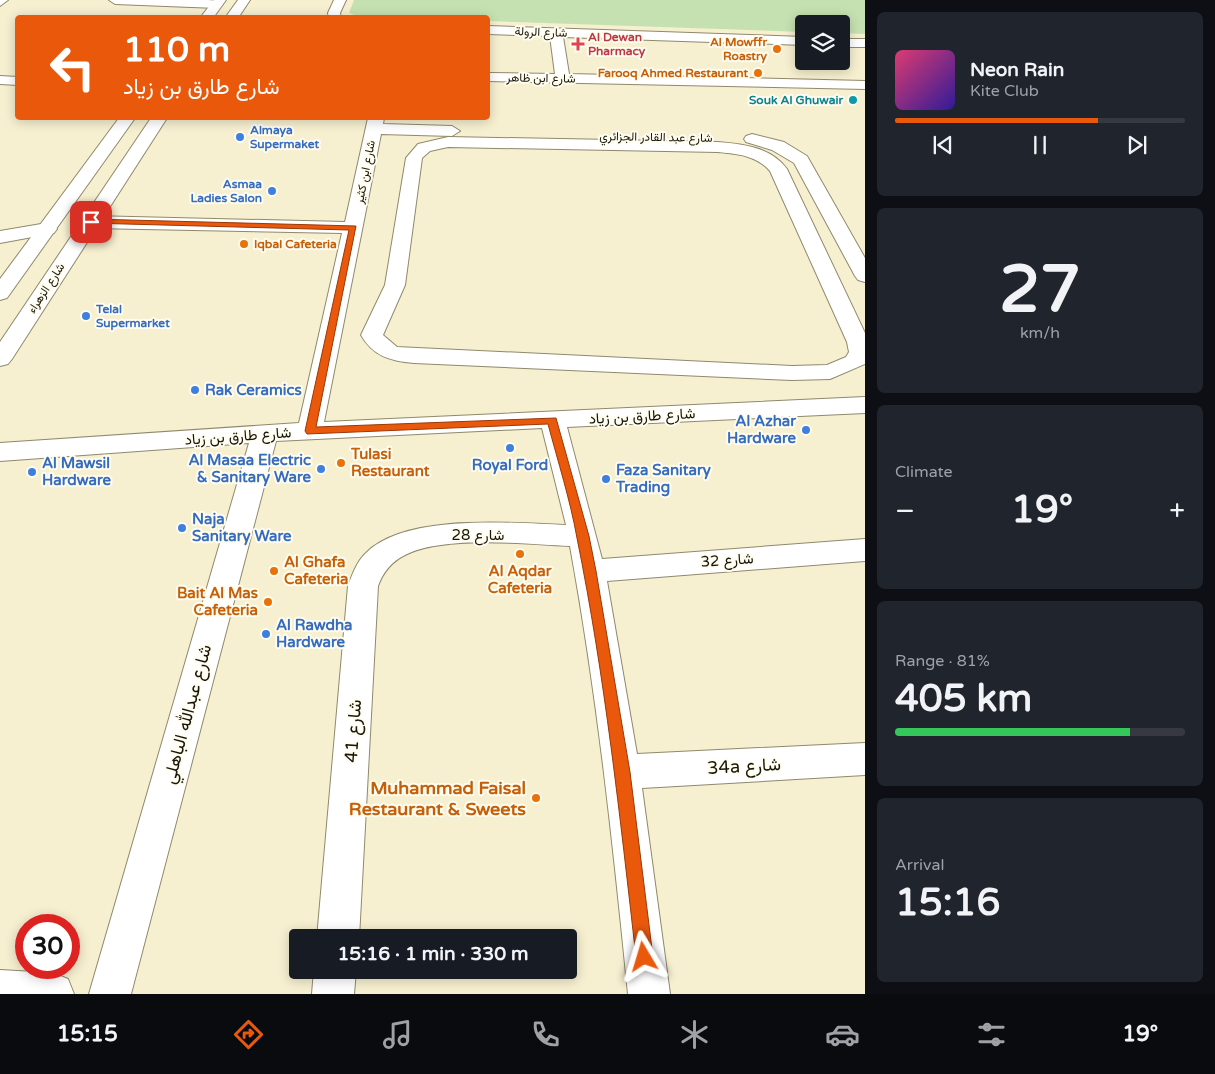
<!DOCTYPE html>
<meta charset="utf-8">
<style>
:root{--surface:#171b24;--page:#20242c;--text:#f1f3f6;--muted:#9ea1a6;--line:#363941;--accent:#ea580c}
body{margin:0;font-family:"Varela Round",Vazirmatn,sans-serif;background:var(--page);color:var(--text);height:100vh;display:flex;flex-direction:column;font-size:19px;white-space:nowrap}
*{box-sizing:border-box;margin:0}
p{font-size:16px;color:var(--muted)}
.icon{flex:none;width:28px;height:28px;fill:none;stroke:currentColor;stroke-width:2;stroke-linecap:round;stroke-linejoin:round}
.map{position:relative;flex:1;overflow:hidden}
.side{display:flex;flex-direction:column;gap:12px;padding:12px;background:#0d0f14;width:350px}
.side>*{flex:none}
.banner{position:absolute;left:15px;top:15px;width:475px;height:105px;border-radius:5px;box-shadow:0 2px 12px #0003;background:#ea580c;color:#fff;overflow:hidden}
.fabs{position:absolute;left:795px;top:15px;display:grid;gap:10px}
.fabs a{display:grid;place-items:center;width:55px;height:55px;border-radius:5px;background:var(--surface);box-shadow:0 2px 12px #0003;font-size:25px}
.speed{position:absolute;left:15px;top:914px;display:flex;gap:10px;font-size:25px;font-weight:700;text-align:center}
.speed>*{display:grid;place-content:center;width:65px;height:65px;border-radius:50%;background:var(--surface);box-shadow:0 2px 12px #0003;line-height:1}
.speed .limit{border:8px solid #d22;background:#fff;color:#111}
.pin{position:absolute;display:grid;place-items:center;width:42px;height:42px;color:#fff;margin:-21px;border-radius:10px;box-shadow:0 2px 8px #0006}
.me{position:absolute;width:55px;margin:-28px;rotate:353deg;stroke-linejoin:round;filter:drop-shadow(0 0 4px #0008)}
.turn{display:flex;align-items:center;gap:18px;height:105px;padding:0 25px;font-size:22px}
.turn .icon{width:65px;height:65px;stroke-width:2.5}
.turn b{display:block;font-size:35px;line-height:42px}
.big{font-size:38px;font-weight:700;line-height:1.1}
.side .card{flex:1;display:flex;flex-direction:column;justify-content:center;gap:8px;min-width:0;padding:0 18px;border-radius:8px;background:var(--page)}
.side .dial{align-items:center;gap:0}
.dial b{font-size:65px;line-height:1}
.song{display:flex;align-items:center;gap:15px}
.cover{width:60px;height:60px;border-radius:8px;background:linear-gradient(135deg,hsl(340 70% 55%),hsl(250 70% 35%))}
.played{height:5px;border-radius:2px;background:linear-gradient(90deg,var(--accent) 70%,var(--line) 70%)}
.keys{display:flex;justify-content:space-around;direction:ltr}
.heat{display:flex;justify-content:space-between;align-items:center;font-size:28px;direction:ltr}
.charge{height:8px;border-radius:4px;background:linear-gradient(90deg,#34c759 81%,var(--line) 0)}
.trip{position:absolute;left:289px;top:929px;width:288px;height:50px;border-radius:5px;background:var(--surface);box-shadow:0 2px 12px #0003;font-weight:700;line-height:50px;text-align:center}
.tabs{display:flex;height:80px;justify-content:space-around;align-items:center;background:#090b0e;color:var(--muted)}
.tabs .icon{width:35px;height:35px}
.tabs .on{color:var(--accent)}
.tabs b{font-size:22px;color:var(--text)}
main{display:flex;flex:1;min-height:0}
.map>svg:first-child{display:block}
.green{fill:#c6e1b1}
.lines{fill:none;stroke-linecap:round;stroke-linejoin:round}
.minor-casing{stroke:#8f896c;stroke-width:2}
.major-casing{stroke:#8f896c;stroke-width:2}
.minor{fill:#fff;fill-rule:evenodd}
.major{fill:#fff;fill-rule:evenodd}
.route{fill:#ea580c;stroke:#983908}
.health-dot{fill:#e0444e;stroke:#fffcf0;stroke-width:2}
.food-dot{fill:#e8710a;stroke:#fffcf0;stroke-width:2}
.culture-dot{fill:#0f9aa8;stroke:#fffcf0;stroke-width:2}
.shop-dot{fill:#3f7fe0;stroke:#fffcf0;stroke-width:2}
.labels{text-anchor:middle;stroke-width:4;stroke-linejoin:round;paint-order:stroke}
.far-street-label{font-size:12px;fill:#18160a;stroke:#fffcf0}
.far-health-label{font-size:12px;font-weight:bold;fill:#be3a42;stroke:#fffcf0;text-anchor:start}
.far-food-label{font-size:12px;font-weight:bold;fill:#c56008;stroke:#fffcf0;text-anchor:end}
.far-culture-label{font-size:12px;font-weight:bold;fill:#0d838f;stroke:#fffcf0;text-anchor:end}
.far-shop-label{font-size:12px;font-weight:bold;fill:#366cbe;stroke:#fffcf0;text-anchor:start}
.shop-label{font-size:15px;font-weight:bold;fill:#366cbe;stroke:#fffcf0;text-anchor:start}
.street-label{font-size:15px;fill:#18160a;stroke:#fffcf0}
.food-label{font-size:15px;font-weight:bold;fill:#c56008;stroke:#fffcf0;text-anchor:start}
.near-street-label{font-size:18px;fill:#18160a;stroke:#fffcf0}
.near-food-label{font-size:18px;font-weight:bold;fill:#c56008;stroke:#fffcf0;text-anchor:end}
</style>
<main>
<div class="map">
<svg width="865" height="994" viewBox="0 0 865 994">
<rect width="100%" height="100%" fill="#f6efd0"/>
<polygon class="green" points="354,0 865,0 865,34 841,33 841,24 804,24 804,32 488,21 488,18 360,17 349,13"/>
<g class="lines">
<defs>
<g id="minor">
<polygon points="0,0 8,0 0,6"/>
<polygon points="109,0 208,0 221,1 223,4 217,8 115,4"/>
<polygon points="334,0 346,0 340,13 341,18 329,18 328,13"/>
<polygon points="488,26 804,37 804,45 563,37 569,74 865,81 865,89 488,81 488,73 555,74 550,36 488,34"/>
<rect x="841" y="39" width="24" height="8"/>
<polygon points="0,76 18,77 18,85 0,84"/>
<path d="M368 118H384L383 124 452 126 460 131 452 136 381 134 324 422 865 397V413L567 427 602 559 865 539V561L607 581 637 754 865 743V775L642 788 670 994H628C613 844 597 694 570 546 526 544 444 535 405 555 391 562 383 572 378 586L359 938H317L348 586C352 575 357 561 366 553 405 513 514 523 566 525L542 428 276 441 131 994H89L249 443 0 461V443L299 423 342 233 91 228 84 226 82 222 84 218 91 216 345 222Z"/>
<polygon points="752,134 784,142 807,156 865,258 865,282 858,280 855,276 794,163 772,150 746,142 744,139 746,136"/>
<path d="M448 137 718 142C743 144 771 147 787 169L865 333V364L830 379 792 380 414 363C390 361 373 356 361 335L385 285 406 158 418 144ZM448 147 718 152C737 154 756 155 770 171L847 342 849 352 846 357 827 365 792 366 397 347 383 335 405 285 422 158 430 151Z"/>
<polygon points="47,223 54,225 57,229 54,233 0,243 0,231"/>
<polygon points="0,970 53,973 68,979 74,994 0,994"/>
<polygon points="314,970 356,970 354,994 312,994"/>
</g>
<g id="major">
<polygon points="214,0 226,0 213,18 200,18"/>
<polygon points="238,0 250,0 238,18 225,18"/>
<polygon points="119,118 135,118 7,298 0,300 0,279"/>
<polygon points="151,118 167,118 12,359 8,364 0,366 0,342"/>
</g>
</defs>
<use href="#minor" class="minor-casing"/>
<use href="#major" class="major-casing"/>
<use href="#minor" class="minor"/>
<use href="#major" class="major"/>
</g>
<path class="route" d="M91 219 356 226 316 427 556 418 589 536 596 571 630 772 653 957 651 963 644 966 638 963 636 957C620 817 605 676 577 538 570 499 558 462 548 424L307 434 305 431 349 230 88 223 87 222Z"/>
<path class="health-dot" d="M575.5 36.5h5v5h5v5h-5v5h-5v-5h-5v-5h5z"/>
<g class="food-dot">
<circle cx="777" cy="49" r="5"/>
<circle cx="758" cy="73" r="5"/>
<circle cx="244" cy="244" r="5"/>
<circle cx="341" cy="463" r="5"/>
<circle cx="520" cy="554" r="5"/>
<circle cx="274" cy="571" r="5"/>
<circle cx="268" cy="602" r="5"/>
<circle cx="536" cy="798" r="5"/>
</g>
<circle class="culture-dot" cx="853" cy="100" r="5"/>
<g class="shop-dot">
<circle cx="240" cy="137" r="5"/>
<circle cx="272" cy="191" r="5"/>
<circle cx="86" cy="316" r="5"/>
<circle cx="195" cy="390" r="5"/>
<circle cx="806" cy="430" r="5"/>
<circle cx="510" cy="448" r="5"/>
<circle cx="321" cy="469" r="5"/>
<circle cx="32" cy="472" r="5"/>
<circle cx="606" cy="479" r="5"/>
<circle cx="182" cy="528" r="5"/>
<circle cx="266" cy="634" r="5"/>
</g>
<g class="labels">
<g class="far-street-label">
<text transform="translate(541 32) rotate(2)" y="4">شارع الرولة</text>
<text transform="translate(541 78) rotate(1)" y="4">شارع ابن ظاهر</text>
<text transform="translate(656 137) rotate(1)" y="4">شارع عبد القادر الجزائري</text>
<text transform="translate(365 172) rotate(-79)" y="4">شارع ابن كثير</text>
<text transform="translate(46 288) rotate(-57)" y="4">شارع الزهراء</text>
</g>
<g class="far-health-label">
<text x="588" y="41">Al Dewan<tspan x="588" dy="14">Pharmacy</tspan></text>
</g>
<g class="far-food-label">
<text x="767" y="46">Al Mowffr<tspan x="767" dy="14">Roastry</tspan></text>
<text x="748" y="77">Farooq Ahmed Restaurant</text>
<text x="254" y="248" text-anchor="start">Iqbal Cafeteria</text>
</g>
<g class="far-culture-label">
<text x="843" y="104">Souk Al Ghuwair</text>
</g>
<g class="far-shop-label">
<text x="250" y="134">Almaya<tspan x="250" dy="14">Supermaket</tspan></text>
<text x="262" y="188" text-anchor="end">Asmaa<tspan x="262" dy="14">Ladies Salon</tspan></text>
<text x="96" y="313">Telal<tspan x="96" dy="14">Supermarket</tspan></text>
</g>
<g class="shop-label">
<text x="205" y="395">Rak Ceramics</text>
<text x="796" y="426" text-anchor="end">Al Azhar<tspan x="796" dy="17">Hardware</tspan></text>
<text x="311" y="465" text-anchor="end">Al Masaa Electric<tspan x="311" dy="17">&amp; Sanitary Ware</tspan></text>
<text x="42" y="468">Al Mawsil<tspan x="42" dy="17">Hardware</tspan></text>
<text x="510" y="470" text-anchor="middle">Royal Ford</text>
<text x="616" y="475">Faza Sanitary<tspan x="616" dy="17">Trading</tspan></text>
<text x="192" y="524">Naja<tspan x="192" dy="17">Sanitary Ware</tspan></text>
<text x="276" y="630">Al Rawdha<tspan x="276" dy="17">Hardware</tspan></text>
</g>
<g class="street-label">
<text transform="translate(642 416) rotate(-3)" y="5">شارع طارق بن زياد</text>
<text transform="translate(238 436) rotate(-4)" y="5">شارع طارق بن زياد</text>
<text x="478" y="540">شارع 28</text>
<text transform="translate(727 560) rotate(-4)" y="5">شارع 32</text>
</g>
<g class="food-label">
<text x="351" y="459">Tulasi<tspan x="351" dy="17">Restaurant</tspan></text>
<text x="284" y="567">Al Ghafa<tspan x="284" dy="17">Cafeteria</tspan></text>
<text x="520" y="576" text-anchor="middle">Al Aqdar<tspan x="520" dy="17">Cafeteria</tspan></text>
<text x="258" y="598" text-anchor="end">Bait Al Mas<tspan x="258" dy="17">Cafeteria</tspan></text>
</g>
<g class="near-street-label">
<text transform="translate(187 714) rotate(-75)" y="6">شارع عبدالله الباهلي</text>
<text transform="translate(353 731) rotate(-86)" y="6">شارع 41</text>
<text transform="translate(744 766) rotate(-3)" y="6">34a شارع</text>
</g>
<g class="near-food-label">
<text x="526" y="794">Muhammad Faisal<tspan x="526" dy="21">Restaurant &amp; Sweets</tspan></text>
</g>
</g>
</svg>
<div class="fabs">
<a><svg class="icon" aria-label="layers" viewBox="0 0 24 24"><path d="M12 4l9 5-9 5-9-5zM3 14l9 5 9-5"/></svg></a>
</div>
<div class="speed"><div class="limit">30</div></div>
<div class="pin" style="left:91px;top:222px;background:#d93025"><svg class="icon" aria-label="arrive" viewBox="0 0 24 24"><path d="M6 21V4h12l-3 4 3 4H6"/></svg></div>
<svg class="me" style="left:644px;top:957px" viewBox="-20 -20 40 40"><path d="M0-17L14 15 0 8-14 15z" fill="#ea580c" stroke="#fff" stroke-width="4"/></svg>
<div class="trip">15:16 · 1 min · 330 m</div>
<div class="banner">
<div class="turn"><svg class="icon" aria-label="left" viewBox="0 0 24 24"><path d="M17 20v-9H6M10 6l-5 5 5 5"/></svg><div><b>110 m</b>شارع طارق بن زياد</div></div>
</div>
</div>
<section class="side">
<div class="card">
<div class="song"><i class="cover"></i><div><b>Neon Rain</b><p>Kite Club</p></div></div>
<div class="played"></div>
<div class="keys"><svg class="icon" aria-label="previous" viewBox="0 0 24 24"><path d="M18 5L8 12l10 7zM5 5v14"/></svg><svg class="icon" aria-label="pause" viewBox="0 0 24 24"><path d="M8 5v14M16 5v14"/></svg><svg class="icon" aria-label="next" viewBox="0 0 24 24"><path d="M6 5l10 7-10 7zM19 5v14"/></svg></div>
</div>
<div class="card dial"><b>27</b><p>km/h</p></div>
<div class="card"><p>Climate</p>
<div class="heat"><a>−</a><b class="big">19°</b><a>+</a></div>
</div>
<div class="card"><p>Range · 81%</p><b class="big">405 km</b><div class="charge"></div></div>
<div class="card"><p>Arrival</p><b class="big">15:16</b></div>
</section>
</main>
<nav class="tabs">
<b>15:15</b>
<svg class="icon on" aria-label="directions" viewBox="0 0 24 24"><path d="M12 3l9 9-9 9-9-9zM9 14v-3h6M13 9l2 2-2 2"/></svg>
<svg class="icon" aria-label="music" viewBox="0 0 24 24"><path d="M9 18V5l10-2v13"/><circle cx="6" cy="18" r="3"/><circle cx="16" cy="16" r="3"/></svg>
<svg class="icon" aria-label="phone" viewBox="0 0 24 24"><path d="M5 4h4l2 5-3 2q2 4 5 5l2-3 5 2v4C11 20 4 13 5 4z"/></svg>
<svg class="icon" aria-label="climate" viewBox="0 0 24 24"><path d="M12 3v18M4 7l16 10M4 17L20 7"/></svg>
<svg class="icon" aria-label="car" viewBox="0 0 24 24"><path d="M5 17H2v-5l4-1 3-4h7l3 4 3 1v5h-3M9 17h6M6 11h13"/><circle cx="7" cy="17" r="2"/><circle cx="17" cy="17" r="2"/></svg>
<svg class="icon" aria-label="filters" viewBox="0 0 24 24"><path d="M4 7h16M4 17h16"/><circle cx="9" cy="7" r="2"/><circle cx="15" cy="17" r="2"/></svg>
<b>19°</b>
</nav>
